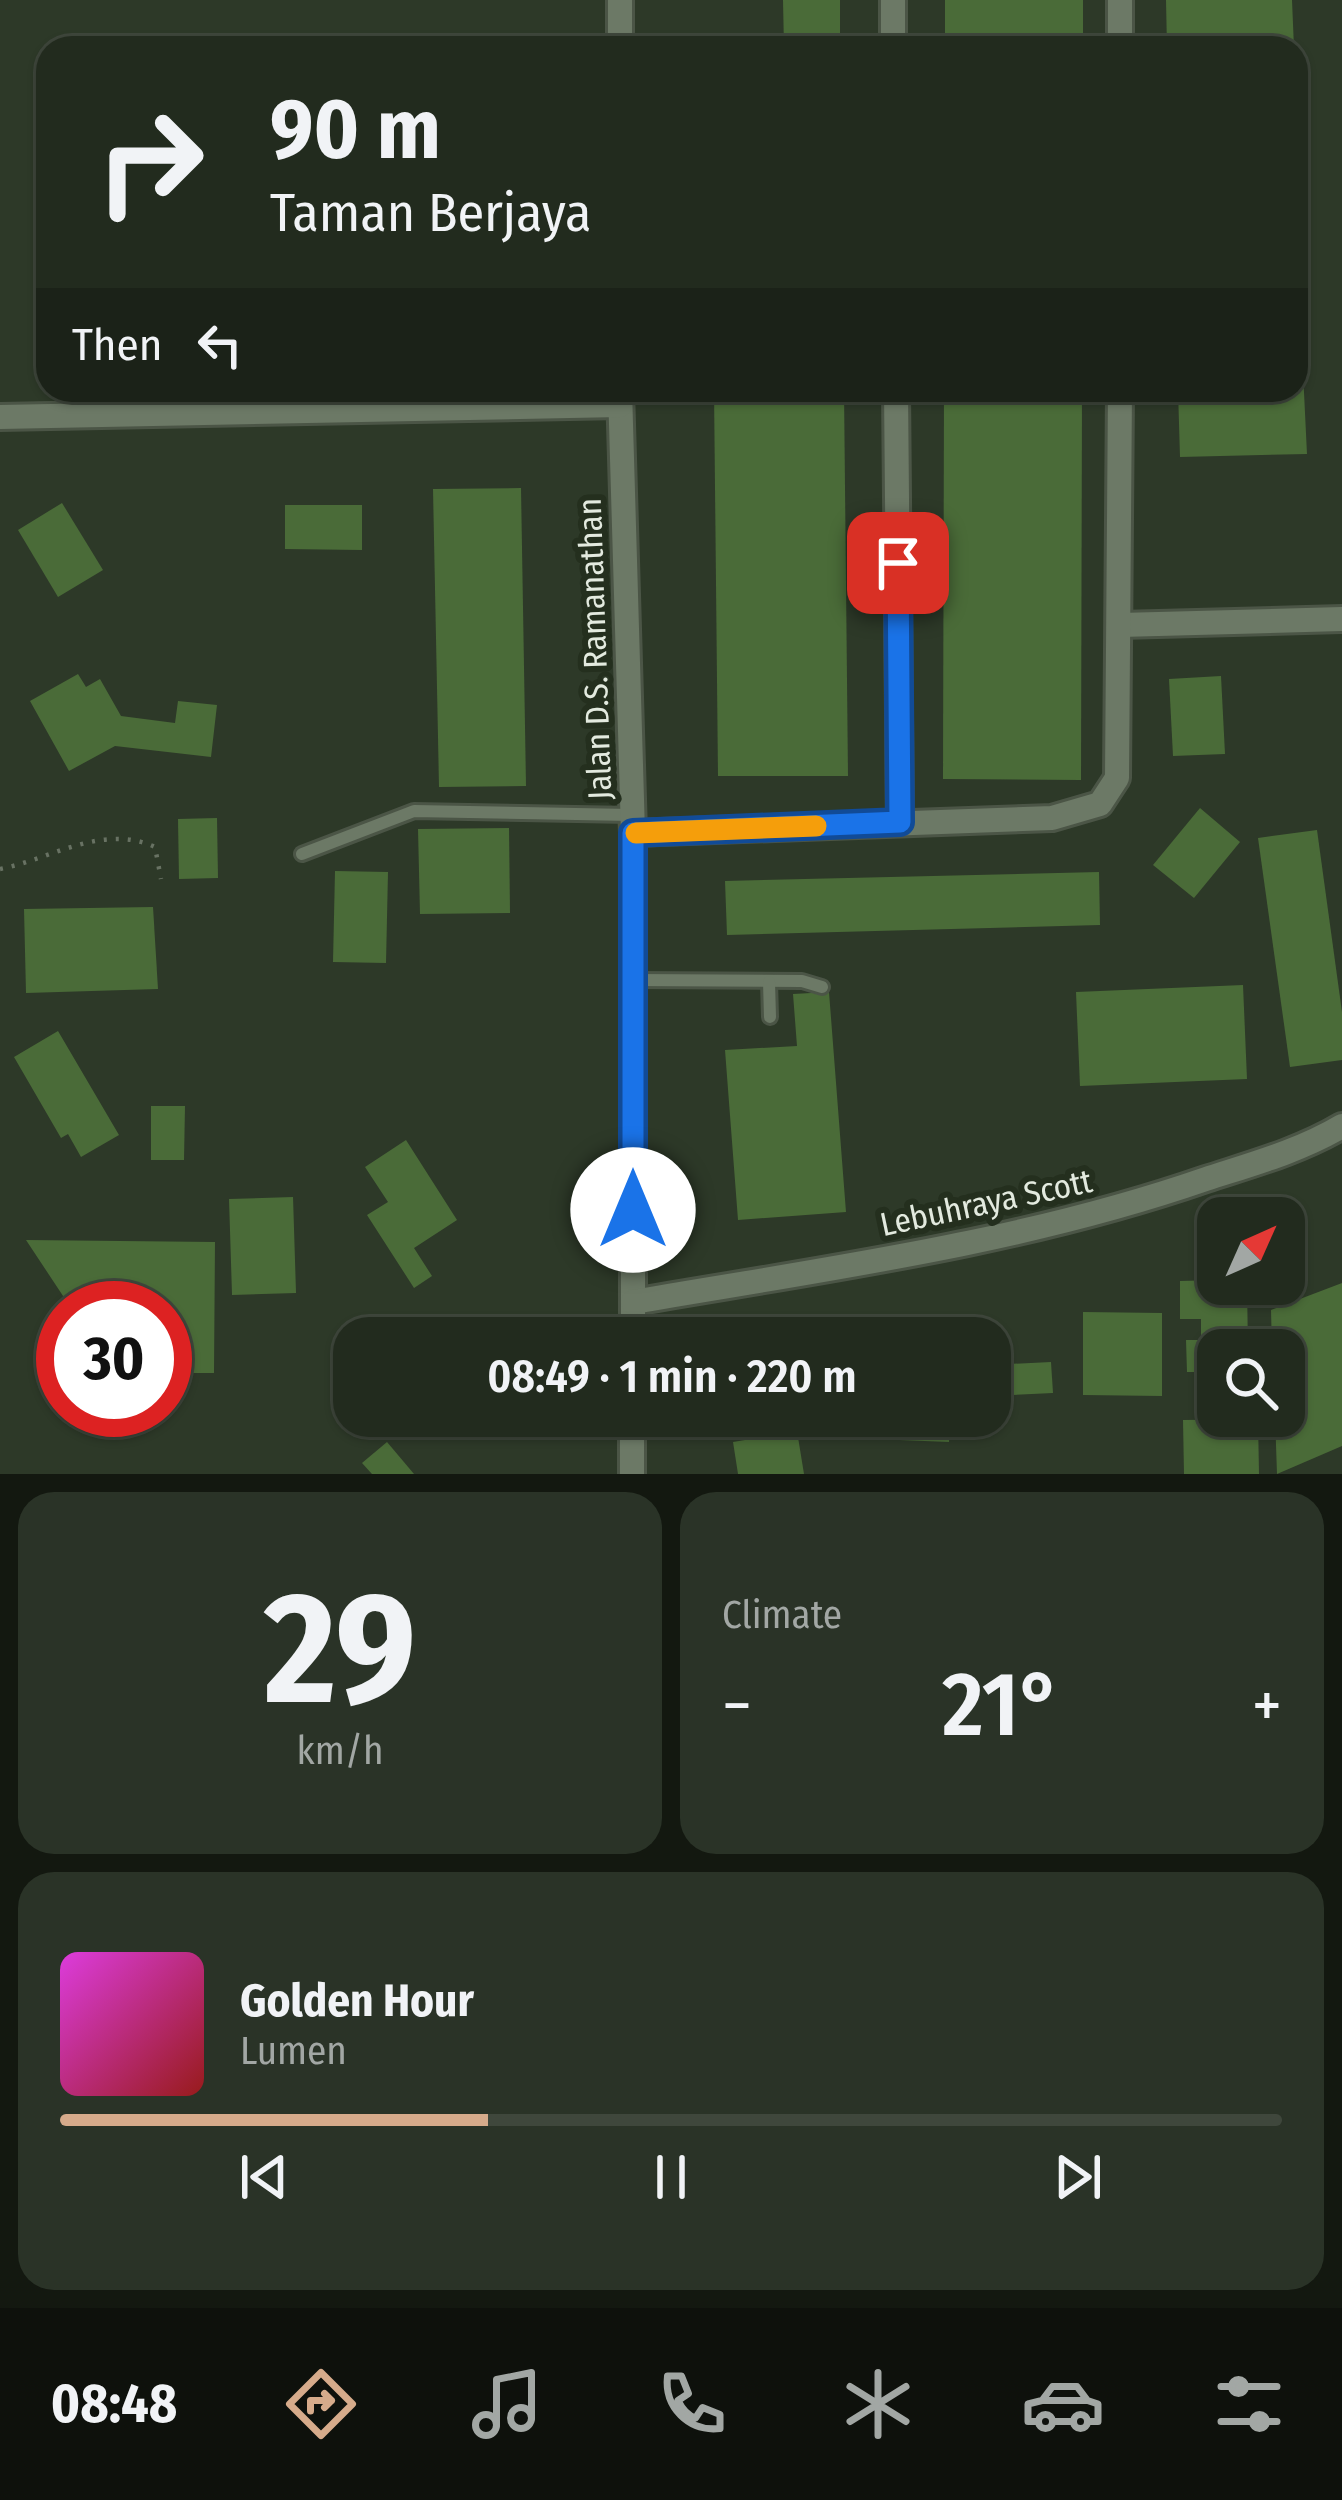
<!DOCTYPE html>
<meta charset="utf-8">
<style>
:root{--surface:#222b1e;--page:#2a3327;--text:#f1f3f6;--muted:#a2a7a4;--line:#3f473c;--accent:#d6ab8b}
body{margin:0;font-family:"Fira Sans Condensed",sans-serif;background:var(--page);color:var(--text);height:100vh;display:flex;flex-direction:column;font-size:45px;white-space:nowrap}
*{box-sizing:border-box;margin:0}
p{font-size:39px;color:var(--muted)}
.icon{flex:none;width:66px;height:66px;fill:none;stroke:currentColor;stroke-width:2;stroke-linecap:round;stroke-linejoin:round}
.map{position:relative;height:1474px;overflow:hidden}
.drawer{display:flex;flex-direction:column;gap:18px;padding:18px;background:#131810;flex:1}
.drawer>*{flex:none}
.banner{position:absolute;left:36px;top:36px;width:1272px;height:366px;border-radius:36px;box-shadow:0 3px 9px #0004,0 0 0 3px var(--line);background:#222b1e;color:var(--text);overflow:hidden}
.needle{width:78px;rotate:45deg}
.tools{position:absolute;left:1197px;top:1197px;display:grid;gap:24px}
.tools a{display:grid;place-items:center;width:108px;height:108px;border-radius:24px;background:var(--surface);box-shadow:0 3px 9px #0004,0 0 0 3px var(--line);font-size:60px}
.speed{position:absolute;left:36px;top:1281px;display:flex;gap:24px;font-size:60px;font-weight:700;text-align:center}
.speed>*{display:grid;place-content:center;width:156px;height:156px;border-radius:50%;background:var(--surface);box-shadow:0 3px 9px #0004,0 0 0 3px var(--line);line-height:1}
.speed .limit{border:18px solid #d22;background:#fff;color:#111}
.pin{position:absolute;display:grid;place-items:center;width:102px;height:102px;color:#fff;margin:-51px;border-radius:24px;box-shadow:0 6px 18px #0006}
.me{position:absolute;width:132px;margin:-66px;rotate:0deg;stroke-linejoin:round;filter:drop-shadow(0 0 9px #0008)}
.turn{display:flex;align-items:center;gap:42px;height:252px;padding:0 36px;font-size:54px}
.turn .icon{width:156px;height:156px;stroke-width:2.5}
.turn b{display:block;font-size:84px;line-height:102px}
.then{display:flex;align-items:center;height:114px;padding:0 36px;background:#0003;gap:24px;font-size:45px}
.big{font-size:90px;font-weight:600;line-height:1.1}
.drawer .card{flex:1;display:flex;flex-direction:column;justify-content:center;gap:18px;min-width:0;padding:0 42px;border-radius:36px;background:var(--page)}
.drawer .dial{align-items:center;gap:0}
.dial b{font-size:156px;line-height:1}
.song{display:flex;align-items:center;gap:36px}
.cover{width:144px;height:144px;border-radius:18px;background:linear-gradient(135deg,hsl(300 70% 55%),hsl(0 70% 35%))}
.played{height:12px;border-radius:6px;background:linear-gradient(90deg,var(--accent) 35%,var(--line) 35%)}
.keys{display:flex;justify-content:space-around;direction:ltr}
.heat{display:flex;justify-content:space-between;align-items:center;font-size:66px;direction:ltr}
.drawer .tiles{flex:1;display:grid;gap:18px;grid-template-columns:1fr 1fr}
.card:last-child{grid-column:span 2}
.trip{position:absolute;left:333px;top:1317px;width:678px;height:120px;border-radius:36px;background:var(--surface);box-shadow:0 3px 9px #0004,0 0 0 3px var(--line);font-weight:600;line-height:120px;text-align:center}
.tab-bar{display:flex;height:192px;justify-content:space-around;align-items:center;background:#0e110c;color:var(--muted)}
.tab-bar .icon{width:84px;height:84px}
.tab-bar .selected{color:var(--accent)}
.tab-bar b{font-size:54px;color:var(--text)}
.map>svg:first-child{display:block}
.building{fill:#4a6b38}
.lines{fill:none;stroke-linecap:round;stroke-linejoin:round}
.service-casing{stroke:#4b5546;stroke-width:18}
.minor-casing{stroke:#4b5546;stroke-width:30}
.path{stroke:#687263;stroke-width:4.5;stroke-dasharray:3 9;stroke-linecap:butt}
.service{stroke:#6c7966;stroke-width:12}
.minor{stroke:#6c7966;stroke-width:24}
.route-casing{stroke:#114b97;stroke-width:30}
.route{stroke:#1a73e8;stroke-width:21}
.slow{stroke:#f59e0b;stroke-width:21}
.labels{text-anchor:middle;stroke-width:12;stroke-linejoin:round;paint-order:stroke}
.street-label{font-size:33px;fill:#e3eadf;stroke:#242f1e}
</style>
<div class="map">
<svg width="1342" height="1474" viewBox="0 0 1342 1474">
<rect width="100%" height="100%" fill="#2d3928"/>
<g class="building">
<polygon points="783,0 840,0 840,48 784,48"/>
<rect x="945" y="0" width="138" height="48"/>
<polygon points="1166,0 1292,0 1294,48 1167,48"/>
<polygon points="1296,227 1307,454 1180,457 1178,390 1296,390"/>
<polygon points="714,390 844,390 848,776 718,776"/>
<polygon points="944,390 1082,390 1081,780 943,779"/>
<polygon points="521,488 526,786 439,787 433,489"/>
<polygon points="62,503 103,570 58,597 18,530"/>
<polygon points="285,505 362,505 362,550 285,549"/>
<polygon points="78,674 86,687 100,679 121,716 175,723 178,701 217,705 211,757 115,746 69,771 30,701"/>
<polygon points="1221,676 1225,754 1173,756 1169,679"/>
<polygon points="1200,808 1240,842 1194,898 1153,865"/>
<polygon points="217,818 218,878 179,879 178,819"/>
<polygon points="509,828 510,913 420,914 418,829"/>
<polygon points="1317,830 1342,1012 1342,1060 1290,1067 1258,838"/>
<polygon points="335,871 388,872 386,963 333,962"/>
<polygon points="1099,872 1100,925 727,935 725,881"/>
<polygon points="153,907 158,989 26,993 24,909"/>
<polygon points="1243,985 1247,1079 1080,1086 1076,992"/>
<polygon points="829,992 846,1212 738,1220 725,1050 797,1046 793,994"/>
<polygon points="58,1031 119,1135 81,1157 68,1134 61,1138 14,1057"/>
<polygon points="151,1106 185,1106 184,1160 151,1160"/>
<polygon points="406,1140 457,1220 414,1248 432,1276 414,1288 367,1215 388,1202 365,1167"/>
<polygon points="293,1197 296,1293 232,1295 229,1199"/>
<polygon points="26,1240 215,1242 214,1373 166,1373 165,1308 71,1308"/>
<polygon points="1218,1280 1247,1284 1248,1350 1218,1350 1218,1372 1187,1372 1186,1340 1201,1340 1201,1319 1180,1319 1180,1281"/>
<polygon points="1342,1283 1342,1446 1277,1474 1275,1416 1284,1416 1284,1350 1272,1350 1271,1310"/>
<polygon points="1083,1312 1162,1313 1162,1396 1083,1395"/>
<polygon points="1051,1362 1053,1393 990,1396 990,1365"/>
<polygon points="900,1416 950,1416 949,1442 899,1440"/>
<polygon points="1258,1419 1259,1474 1184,1474 1183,1420"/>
<polygon points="797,1431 804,1474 738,1474 733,1442"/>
<polygon points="387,1442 414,1474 372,1474 362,1463"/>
</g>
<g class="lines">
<defs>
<g id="service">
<polyline points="302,854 414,811 631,815"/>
<polyline points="634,980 802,981 822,987"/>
<polyline points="769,982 770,1017"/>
</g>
<g id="minor">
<polyline points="620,0 620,48"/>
<polyline points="893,0 893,48"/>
<polyline points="1120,0 1120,48"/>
<polyline points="620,390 633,833 633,1338"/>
<polyline points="896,390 900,822"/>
<polyline points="0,417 620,405"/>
<polyline points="1120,625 1342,619"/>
<polyline points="633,833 1052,818 1100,804 1117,778 1120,390"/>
<path d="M633 1302C825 1269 1021 1243 1206 1179 1252 1164 1300 1151 1342 1126"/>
<polyline points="632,1474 632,1416"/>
</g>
</defs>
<use href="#service" class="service-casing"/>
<use href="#minor" class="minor-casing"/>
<path class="path" d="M0 869C51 859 103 823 155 847L161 879"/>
<use href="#service" class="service"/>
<use href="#minor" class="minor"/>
</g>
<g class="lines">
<defs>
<polyline id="route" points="633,1210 633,833 900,822 898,563"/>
</defs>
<use href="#route" class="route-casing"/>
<use href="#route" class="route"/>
<polyline class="slow" points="636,833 816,826"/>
</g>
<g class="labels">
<g class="street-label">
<text transform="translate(594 649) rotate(-92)" y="12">Jalan D.S. Ramanathan</text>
<text transform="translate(986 1202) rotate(-12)" y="12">Lebuhraya Scott</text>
</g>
</g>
</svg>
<div class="tools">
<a><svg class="needle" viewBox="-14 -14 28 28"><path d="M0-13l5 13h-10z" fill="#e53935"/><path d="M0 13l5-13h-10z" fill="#a2a7a4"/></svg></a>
<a><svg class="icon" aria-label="search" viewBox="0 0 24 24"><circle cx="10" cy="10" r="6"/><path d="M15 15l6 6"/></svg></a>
</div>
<div class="speed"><div class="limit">30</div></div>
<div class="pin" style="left:898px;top:563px;background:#d93025"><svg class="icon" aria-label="arrive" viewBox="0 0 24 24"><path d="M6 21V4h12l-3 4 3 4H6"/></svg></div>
<svg class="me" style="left:633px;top:1210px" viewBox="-20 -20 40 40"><circle r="19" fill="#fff"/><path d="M0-13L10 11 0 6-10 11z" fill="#1a73e8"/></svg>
<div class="trip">08:49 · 1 min · 220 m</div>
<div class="banner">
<div class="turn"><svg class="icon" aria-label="right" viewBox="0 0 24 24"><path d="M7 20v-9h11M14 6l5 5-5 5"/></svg><div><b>90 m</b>Taman Berjaya</div></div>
<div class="then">Then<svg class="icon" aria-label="left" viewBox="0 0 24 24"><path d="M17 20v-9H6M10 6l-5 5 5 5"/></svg></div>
</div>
</div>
<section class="drawer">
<div class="tiles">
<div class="card dial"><b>29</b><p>km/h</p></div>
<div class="card"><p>Climate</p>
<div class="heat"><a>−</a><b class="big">21°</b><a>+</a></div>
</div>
<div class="card">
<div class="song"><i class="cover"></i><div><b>Golden Hour</b><p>Lumen</p></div></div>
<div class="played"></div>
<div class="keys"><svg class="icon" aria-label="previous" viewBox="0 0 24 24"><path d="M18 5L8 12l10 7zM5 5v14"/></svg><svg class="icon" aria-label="pause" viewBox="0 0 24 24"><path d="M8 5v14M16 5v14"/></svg><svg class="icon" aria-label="next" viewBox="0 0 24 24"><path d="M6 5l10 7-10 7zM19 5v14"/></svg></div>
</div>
</div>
</section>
<nav class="tab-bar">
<b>08:48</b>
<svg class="icon selected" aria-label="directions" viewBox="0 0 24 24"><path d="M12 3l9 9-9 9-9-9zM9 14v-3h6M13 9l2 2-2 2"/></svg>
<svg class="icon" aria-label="music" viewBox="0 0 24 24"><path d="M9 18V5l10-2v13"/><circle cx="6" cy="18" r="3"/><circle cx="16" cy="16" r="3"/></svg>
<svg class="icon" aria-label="phone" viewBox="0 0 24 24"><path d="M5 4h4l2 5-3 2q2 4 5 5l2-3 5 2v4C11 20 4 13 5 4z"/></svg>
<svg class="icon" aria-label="climate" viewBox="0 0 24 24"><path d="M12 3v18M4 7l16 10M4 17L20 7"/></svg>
<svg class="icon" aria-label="car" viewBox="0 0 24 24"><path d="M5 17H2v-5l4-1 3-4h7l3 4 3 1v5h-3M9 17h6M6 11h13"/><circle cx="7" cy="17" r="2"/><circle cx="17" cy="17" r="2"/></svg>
<svg class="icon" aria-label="filters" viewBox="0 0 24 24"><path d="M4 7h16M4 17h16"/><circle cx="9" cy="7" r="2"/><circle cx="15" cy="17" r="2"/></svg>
</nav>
